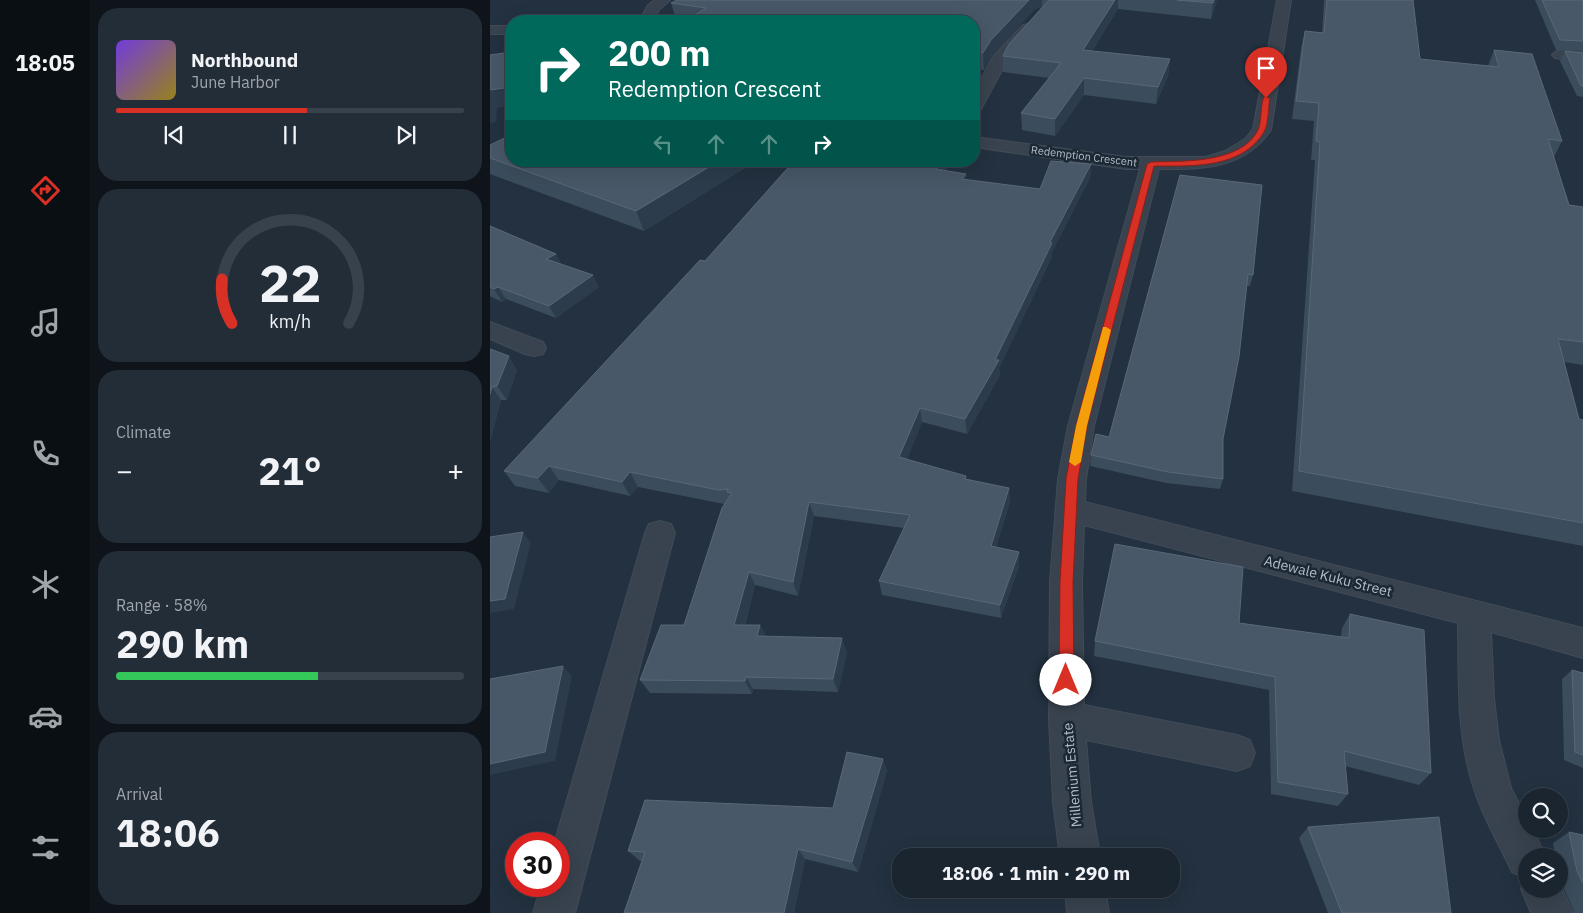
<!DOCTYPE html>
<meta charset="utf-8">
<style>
:root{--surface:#1a2530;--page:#232d38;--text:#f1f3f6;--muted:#9fa5ab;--line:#38424c;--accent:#d93025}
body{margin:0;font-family:"IBM Plex Sans",sans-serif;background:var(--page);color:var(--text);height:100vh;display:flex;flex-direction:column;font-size:19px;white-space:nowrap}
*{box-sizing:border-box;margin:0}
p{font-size:16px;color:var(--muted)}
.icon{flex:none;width:28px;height:28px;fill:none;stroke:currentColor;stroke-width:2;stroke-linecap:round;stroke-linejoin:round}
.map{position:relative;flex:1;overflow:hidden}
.drawer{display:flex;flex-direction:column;gap:8px;padding:8px;background:#0e141a;width:400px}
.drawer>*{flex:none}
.top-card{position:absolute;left:15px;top:15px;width:475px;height:152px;border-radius:20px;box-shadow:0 5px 20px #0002,0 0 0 1px var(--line);background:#00695c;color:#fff;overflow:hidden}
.fabs{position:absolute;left:1028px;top:788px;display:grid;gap:10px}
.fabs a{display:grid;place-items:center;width:50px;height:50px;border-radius:50%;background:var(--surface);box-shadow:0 5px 20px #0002,0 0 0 1px var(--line);font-size:25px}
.speed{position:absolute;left:15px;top:832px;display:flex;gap:10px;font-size:25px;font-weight:700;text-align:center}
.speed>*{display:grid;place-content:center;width:65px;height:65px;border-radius:50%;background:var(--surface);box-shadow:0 5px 20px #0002,0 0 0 1px var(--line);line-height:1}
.speed .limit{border:8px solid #d22;background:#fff;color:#111}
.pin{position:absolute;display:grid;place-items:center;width:42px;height:42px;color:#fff;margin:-51px -21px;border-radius:50% 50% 50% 0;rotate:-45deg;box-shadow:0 0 5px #0007}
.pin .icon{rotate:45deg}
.me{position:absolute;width:55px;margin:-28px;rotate:0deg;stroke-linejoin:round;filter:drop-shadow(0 0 4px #0008)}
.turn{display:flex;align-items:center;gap:18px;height:105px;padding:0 20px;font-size:22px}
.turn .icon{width:65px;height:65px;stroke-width:2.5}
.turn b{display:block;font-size:35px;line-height:42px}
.lanes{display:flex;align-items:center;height:48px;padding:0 20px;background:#0003;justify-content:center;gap:25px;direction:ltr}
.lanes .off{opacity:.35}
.big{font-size:38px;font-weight:700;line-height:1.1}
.drawer .card{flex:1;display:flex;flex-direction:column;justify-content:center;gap:8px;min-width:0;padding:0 18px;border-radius:20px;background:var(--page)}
.drawer .dial{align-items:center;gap:0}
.dial svg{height:130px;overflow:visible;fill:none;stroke:var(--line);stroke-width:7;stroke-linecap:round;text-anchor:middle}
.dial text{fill:var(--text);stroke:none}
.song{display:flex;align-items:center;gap:15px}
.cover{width:60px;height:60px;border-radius:8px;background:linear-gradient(135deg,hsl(260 70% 55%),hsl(50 70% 35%))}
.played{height:5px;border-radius:2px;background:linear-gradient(90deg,var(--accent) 55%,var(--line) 55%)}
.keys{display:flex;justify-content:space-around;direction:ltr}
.heat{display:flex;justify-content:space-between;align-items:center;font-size:28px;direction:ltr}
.charge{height:8px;border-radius:4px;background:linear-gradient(90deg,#34c759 58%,var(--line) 0)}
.trip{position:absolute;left:402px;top:848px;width:288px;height:50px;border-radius:20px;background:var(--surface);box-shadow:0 5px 20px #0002,0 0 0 1px var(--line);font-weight:700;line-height:50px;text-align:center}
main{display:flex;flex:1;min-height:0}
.tab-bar{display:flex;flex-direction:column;width:90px;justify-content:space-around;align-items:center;background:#0a0f13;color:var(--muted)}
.tab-bar .icon{width:35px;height:35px}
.tab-bar .current{color:var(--accent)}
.tab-bar b{font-size:22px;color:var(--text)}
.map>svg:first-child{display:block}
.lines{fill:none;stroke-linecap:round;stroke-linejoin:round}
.minor-casing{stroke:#414c58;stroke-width:2}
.minor{fill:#38434f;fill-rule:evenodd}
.wall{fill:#3b4c5c}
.shaded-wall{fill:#2c3c4c}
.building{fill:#485868;stroke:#596877}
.route{fill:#d93025;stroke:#8d1f18}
.slow{fill:#f59e0b}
.labels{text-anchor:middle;stroke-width:5;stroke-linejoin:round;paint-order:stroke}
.far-street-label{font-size:11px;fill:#b4beca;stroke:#1c2834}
.street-label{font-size:14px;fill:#b4beca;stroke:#1c2834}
</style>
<main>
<nav class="tab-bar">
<b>18:05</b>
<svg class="icon current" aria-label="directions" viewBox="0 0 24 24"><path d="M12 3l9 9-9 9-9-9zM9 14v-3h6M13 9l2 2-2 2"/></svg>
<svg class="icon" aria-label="music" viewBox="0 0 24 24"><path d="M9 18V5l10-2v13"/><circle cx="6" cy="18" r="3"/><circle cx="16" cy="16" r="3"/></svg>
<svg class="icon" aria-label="phone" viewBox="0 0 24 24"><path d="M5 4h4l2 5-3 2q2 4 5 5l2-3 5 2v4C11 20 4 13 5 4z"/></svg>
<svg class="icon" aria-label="climate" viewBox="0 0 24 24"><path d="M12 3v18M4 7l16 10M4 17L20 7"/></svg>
<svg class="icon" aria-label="car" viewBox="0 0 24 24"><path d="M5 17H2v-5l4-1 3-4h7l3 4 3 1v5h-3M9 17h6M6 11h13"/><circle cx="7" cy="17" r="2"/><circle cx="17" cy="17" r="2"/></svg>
<svg class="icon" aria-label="filters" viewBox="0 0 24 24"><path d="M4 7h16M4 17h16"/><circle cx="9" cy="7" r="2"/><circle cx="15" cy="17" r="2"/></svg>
</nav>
<section class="drawer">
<div class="card">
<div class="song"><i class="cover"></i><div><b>Northbound</b><p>June Harbor</p></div></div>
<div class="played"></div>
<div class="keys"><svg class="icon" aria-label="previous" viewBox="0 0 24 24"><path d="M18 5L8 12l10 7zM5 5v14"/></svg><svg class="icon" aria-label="pause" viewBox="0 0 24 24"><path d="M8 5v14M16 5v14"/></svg><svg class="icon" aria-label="next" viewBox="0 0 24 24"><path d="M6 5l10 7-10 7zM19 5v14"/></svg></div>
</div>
<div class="card dial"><svg viewBox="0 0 100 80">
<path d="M14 69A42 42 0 1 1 86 69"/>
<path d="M14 69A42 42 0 0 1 8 42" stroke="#d93025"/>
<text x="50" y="56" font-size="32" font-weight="700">22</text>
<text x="50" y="72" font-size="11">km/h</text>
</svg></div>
<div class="card"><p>Climate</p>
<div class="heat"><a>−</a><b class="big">21°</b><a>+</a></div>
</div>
<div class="card"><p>Range · 58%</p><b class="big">290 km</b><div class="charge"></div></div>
<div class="card"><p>Arrival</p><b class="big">18:06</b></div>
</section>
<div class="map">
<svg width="1093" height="913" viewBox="0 0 1093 913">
<rect width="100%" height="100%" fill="#233140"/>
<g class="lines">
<defs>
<g id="minor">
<polygon points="165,0 180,0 169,10 163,21 149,21 158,5"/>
<path d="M787 0H801L781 130C753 170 713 169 669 169L604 426 596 479 595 502 1093 628V658L1001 632 1004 698 1009 740 1021 788 1036 817V829H1043L1055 856H1036V889H1069V882L1083 913H1041L1031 889 1035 878 1022 872C1008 842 991 814 982 782 966 730 969 676 968 623L594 525 592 582 594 705 747 735 760 740 765 753 760 766 747 771 596 740 601 802 610 856H570L563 802 559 719 560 582 568 479 578 426 650 169H636L484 147V137L636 157H716L735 151 755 139 763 129Z"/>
<polygon points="538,24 545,28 518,59 490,111 484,112 484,92 503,57 533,25"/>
<rect x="0" y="26" width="21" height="8"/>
<polygon points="1070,50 1093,52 1093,62 1065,58 1062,55 1065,52"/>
<polygon points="0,322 53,342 56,348 53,354 44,356 35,354 0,339"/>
<polygon points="170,521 181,524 185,533 85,913 43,913 51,886 69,886 69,844 64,844 155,533 159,524"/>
<polygon points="575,889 615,889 619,913 577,913"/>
</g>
</defs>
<use href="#minor" class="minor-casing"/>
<use href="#minor" class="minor"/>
</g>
<g class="wall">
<polygon points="187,0 727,0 721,19 628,9 602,51 680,59 678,76 666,104 594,95 565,136 532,130 531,113 559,78 513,72 513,56 552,7 545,9 502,56 494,70 484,68 484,69 484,21 197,20 186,19 181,3"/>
<polygon points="834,0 924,0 923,1 930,59 998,66 1004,50 1072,141 1064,157 1079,205 1093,207 1093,365 1074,362 1089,419 1093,420 1093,546 802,491 825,160 821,160 824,121 802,119 811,48 815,31 832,33"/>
<polygon points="1045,0 1093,0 1093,51 1066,50"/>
<polygon points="1075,51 1093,53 1093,97 1087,96 1070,61"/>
<polygon points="0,145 266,161 154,231 0,174"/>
<polygon points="304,161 461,161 455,171 476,180 550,189 601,164 600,178 562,252 562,257 509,368 510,375 477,434 432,422 417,459 476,479 519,488 520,502 506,547 529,552 529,566 511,618 392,595 389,581 414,528 324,516 308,596 265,585 255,625 270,625 276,636 357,652 348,692 263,689 262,694 160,693 150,680 194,625 234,504 148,487 140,496 69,480 59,493 25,486 14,471 215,261"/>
<polygon points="690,175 763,275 760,286 757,286 733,439 733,479 730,489 676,483 600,466 601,455 619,437"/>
<polygon points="0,226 66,254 71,264 109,287 66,318 16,299 12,302 0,296"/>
<polygon points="0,349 27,370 17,400 11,400 0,442"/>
<polygon points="860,614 941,773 929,785 855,766 858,794 848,806 781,794 779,690 604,656 605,641 749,623 851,637 852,628"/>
<polygon points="1082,670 1093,673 1093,768 1074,760 1072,679"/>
<polygon points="393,759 397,771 368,872 315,859 304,913 134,913 152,861 150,861 138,851 343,808"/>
<polygon points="818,827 961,913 838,913 809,838"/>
<polygon points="1079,832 1093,835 1093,913 1080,913 1084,911 1070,880 1069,875 1069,856 1065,856 1063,843"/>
</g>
<g class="shaded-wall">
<polygon points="539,0 552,0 552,7 545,9 502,56 494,70 493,53 501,40"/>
<polygon points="625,0 628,0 628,9 592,66 593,50"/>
<polygon points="724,0 727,0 721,19 723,3"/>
<polygon points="680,59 678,76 666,104 668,87"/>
<polygon points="594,78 594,95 565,136 565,119"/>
<polygon points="21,87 21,105 7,108 6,122 0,123 0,90"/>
<polygon points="229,161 266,161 154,231 146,211"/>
<polygon points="451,161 461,161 447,183 446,169"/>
<polygon points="601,164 600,178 562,252 562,257 509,368 510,375 477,434 475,419 505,360 560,242"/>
<polygon points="476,174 477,188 472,179"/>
<polygon points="66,254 72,266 56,259"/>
<polygon points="103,275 109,287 66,318 59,306"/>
<polygon points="8,287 16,299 12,302 4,289"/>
<polygon points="19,356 27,370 17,400 7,386"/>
<polygon points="2,387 11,400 0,442 0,394"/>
<polygon points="430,408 432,422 412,472 409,457"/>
<polygon points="59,466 69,480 59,493 48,478"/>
<polygon points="140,472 148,487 140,496 132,482"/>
<polygon points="519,488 520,502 502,560 501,546"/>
<polygon points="319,502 324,516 308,596 303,582"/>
<polygon points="33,532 41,543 24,609 0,613 0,601"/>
<polygon points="529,552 529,566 511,618 510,605"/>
<polygon points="259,572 265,585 251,638 244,625"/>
<polygon points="270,625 277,639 267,636"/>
<polygon points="352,638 357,652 348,692 343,679"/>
<polygon points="73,666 82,676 65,761 0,775 0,764"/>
<polygon points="256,677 263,689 262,694 255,681"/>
<polygon points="393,759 397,771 368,872 362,862"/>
<polygon points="308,849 315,859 304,913 294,913"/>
</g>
<g class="building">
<polygon points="187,0 539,0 501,40 493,53 484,52 484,21 196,21 216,8 181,3"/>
<polygon points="559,0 625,0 593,50 680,59 668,87 594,78 565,119 531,113 571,63 513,56 519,44"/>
<polygon points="687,0 724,0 723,3"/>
<polygon points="837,0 923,0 930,59 1009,67 1004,50 1042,54 1072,141 1058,139 1079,205 1093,207 1093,342 1068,339 1089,419 1093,420 1093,523 809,471 830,142 826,141 829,103 806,101 815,31 834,33"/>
<polygon points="1052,0 1093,0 1093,41 1070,40"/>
<polygon points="1075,51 1093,53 1093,86 1091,86"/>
<polygon points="21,52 21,87 0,90 0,55"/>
<polygon points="21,135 21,161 229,161 146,211 0,158 0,145"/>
<polygon points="304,161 451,161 446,169 476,174 472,179 550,189 561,161 601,164 560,242 562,243 505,360 509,360 475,419 430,408 409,457 476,476 475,479 519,488 501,546 529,552 510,605 389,581 420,515 319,502 303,582 259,572 244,625 270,625 267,636 352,638 343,679 256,677 255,681 150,680 171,625 194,625 232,508 242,493 237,492 238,489 228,490 140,472 132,482 59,466 48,478 14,471 210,260 215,261"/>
<polygon points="690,175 772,185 763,275 758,274 749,357 733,439 733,479 678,472 601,455 606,434 619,437"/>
<polygon points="0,226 66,254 56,259 103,275 59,306 8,287 4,289 0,287"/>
<polygon points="0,349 19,356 7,386 2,387 0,394"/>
<polygon points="33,532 15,599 0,601 0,537"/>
<polygon points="625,544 753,567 749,623 859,638 860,614 934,630 941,773 854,751 858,794 788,782 785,677 605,641"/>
<polygon points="73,666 55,752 0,764 0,679"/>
<polygon points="1082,670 1093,673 1093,755 1085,752"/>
<polygon points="357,752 393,759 362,862 308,849 294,913 134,913 155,852 138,851 155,800 343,808"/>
<polygon points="949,817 961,913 852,913 818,827"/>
<polygon points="1079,832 1093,835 1093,883 1087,871"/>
</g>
<path class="route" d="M774 96 780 98C778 107 779 123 774 132 752 169 701 166 664 166L597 426 588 479 583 582 584 680 582 685 576 686 571 685 569 680 570 582 576 479 586 426 657 164 661 162C692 161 751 164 768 130 772 121 770 106 774 96Z"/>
<polygon class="slow" points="613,327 616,327 621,330 597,426 591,462 585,466 579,462 586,426"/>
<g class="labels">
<g class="far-street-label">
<text transform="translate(594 156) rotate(7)" y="4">Redemption Crescent</text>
</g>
<g class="street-label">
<text transform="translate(838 576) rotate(14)" y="5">Adewale Kuku Street</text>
<text transform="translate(582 775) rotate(-95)" y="5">Millenium Estate</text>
</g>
</g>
</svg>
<div class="fabs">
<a><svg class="icon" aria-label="search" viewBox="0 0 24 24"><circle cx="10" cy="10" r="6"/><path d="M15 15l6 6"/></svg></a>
<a><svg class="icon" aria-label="layers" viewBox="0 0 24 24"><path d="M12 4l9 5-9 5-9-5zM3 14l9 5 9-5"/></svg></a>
</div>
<div class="speed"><div class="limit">30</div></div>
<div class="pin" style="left:776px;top:98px;background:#d93025"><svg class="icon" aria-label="arrive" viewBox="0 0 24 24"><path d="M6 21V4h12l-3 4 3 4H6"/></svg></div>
<svg class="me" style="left:576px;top:680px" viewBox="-20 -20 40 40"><circle r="19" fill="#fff"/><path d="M0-13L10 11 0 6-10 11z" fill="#d93025"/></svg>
<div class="trip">18:06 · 1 min · 290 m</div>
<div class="top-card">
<div class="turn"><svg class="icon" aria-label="right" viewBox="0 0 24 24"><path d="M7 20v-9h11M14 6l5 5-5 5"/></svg><div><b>200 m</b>Redemption Crescent</div></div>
<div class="lanes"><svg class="icon off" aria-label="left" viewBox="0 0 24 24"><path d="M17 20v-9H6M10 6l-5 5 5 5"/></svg><svg class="icon off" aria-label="ahead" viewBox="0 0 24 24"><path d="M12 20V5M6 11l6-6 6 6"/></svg><svg class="icon off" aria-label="ahead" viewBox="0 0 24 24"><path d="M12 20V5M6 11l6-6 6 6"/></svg><svg class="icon" aria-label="right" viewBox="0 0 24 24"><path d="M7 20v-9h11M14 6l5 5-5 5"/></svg></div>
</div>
</div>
</main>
